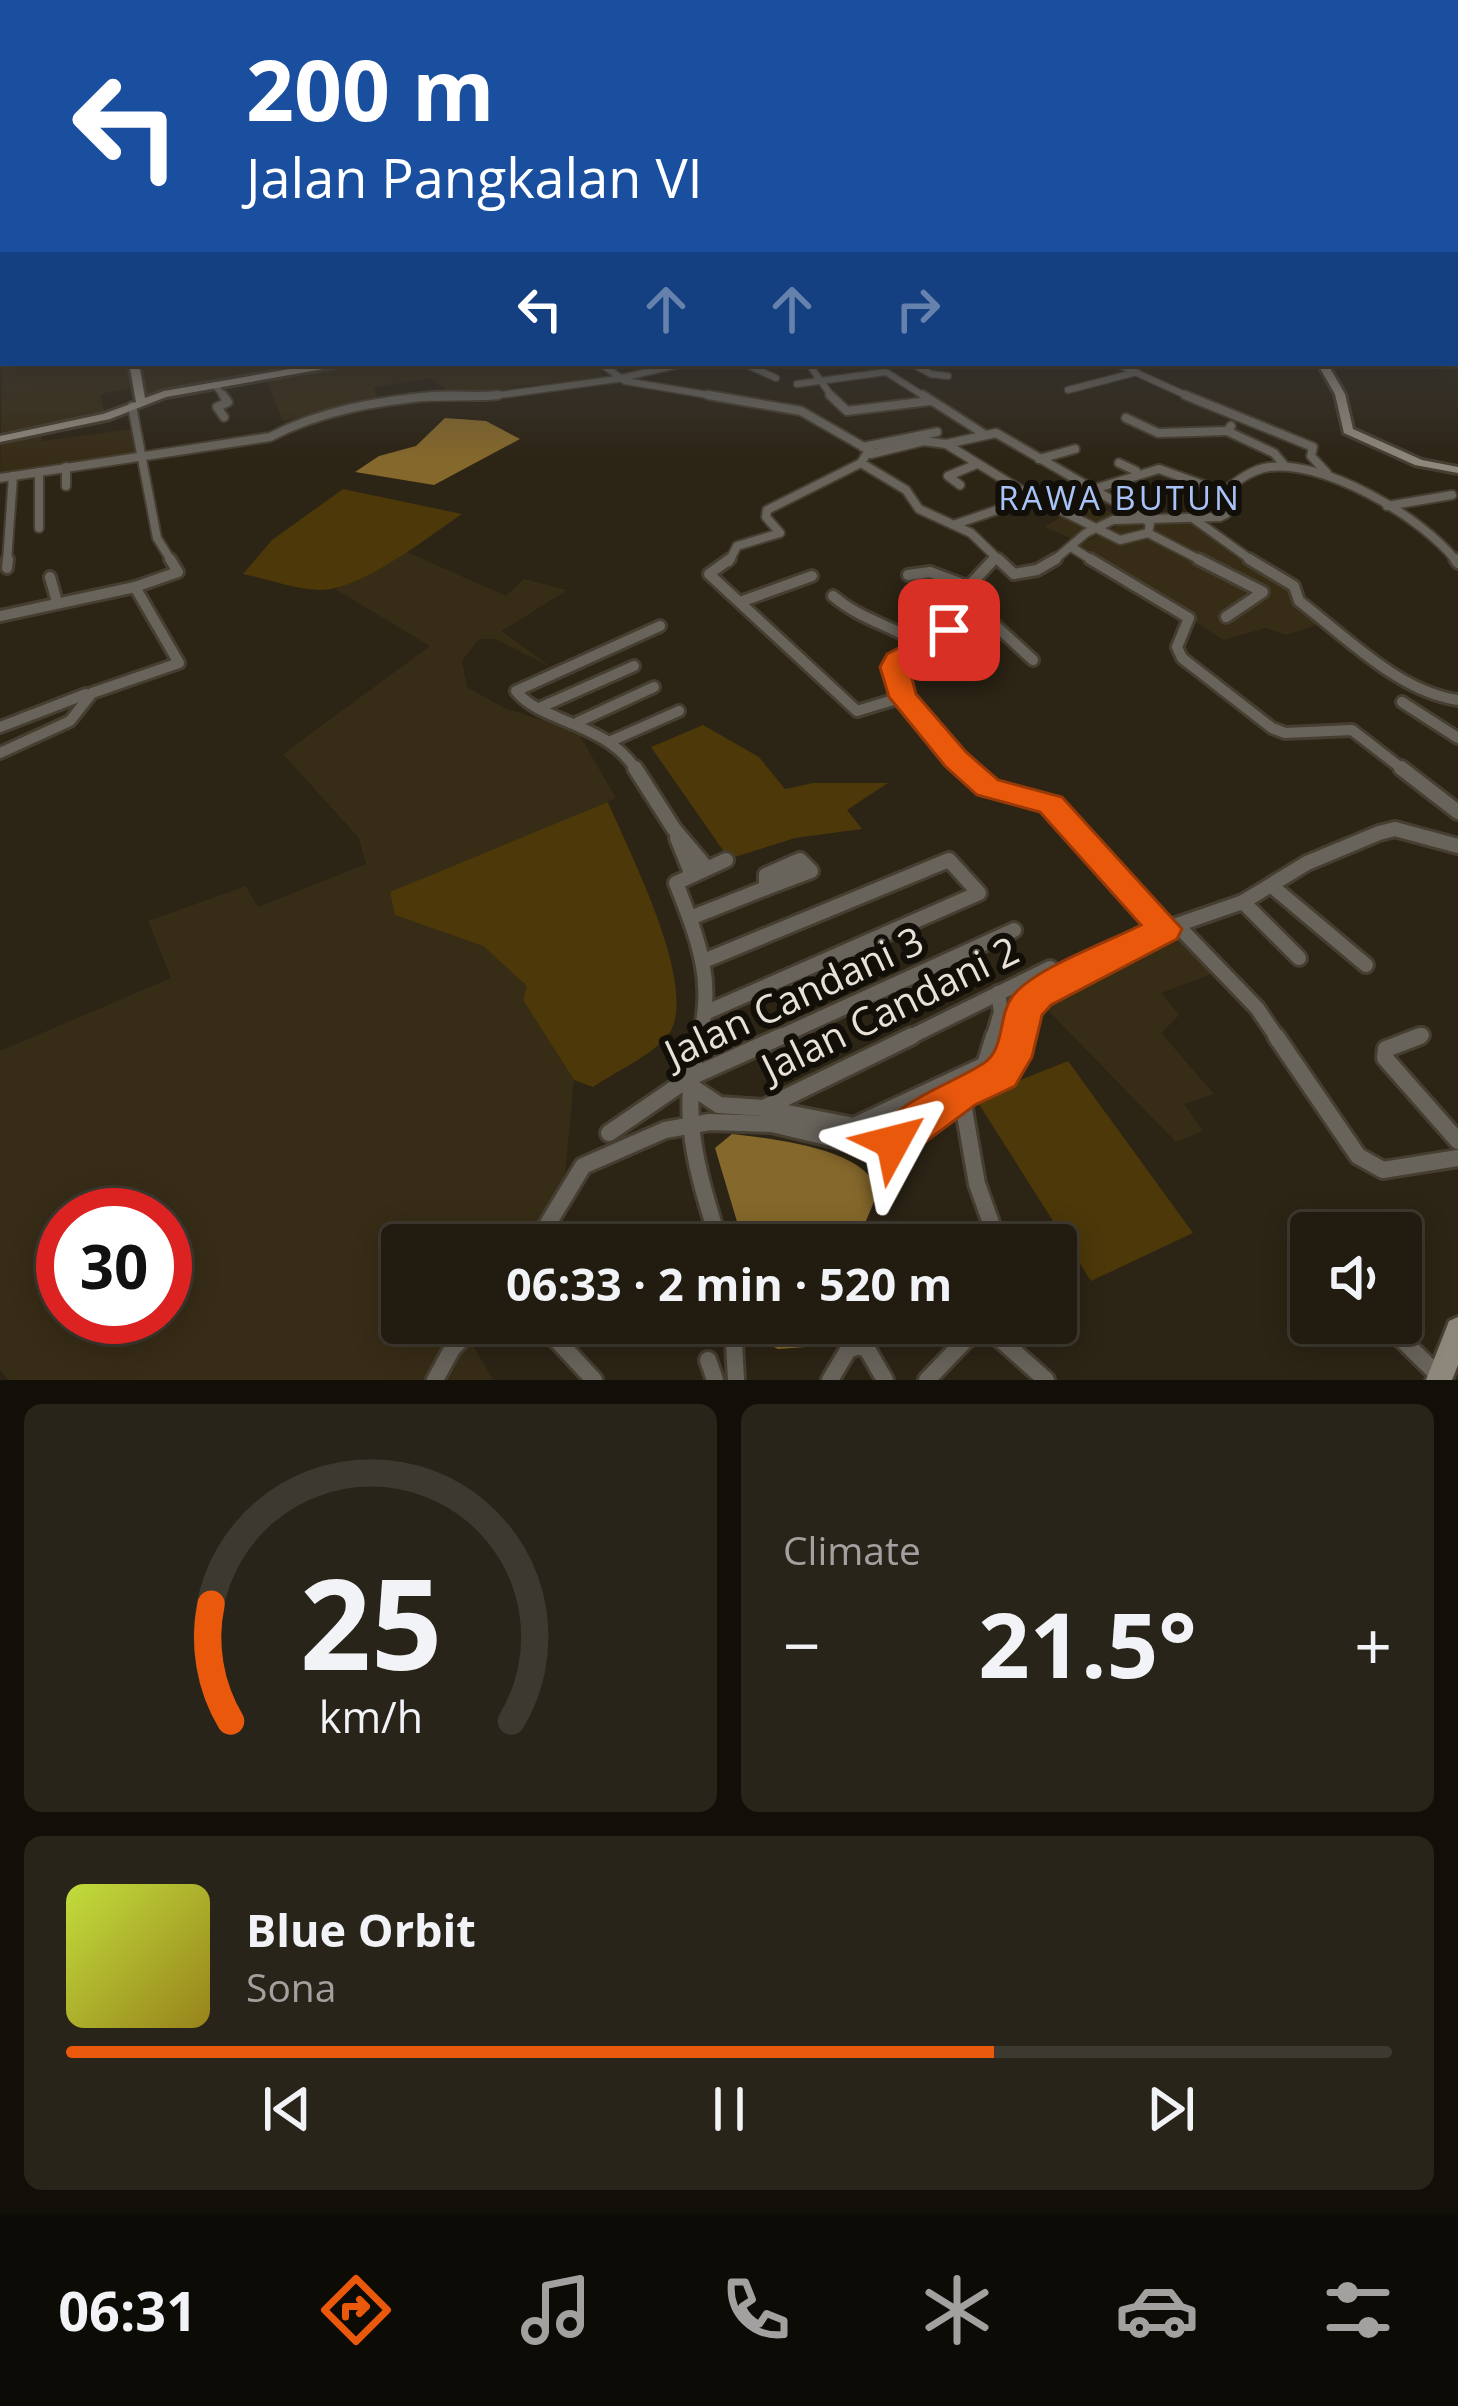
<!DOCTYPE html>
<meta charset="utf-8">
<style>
:root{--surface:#211b10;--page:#292419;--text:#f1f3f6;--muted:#a2a19f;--line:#3e3930;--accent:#ea580c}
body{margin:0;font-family:"Open Sans",sans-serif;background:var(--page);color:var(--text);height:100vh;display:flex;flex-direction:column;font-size:45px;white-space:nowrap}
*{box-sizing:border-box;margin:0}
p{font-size:39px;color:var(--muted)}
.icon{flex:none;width:66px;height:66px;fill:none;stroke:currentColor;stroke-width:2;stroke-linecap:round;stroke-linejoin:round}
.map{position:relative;height:1380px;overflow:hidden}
.drawer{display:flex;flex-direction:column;gap:24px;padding:24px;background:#120f09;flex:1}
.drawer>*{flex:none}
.guide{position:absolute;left:0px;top:0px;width:1458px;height:366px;box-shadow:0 6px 30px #0003,0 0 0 3px var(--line);background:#1a4fa0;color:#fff;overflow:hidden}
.buttons{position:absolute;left:1290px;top:1212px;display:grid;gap:24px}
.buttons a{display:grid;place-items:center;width:132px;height:132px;border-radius:12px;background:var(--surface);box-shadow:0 6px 30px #0003,0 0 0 3px var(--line);font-size:60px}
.speed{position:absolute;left:36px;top:1188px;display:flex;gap:24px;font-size:60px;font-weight:700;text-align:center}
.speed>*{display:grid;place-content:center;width:156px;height:156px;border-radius:50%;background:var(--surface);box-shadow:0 6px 30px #0003,0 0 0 3px var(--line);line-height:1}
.speed .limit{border:18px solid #d22;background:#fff;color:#111}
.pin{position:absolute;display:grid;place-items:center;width:102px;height:102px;color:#fff;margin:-51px;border-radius:24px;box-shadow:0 6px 18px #0006}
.me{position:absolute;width:132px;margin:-66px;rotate:52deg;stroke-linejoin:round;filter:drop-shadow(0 0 9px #0008)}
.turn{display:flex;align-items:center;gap:42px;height:252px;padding:0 48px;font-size:54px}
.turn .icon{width:156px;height:156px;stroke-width:2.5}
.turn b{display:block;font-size:84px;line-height:102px}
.lanes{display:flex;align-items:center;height:114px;padding:0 48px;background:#0003;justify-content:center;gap:60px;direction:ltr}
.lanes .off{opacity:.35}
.big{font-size:90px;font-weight:700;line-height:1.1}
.drawer .card{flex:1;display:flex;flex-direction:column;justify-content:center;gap:18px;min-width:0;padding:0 42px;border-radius:18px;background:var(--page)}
.drawer .dial{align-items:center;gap:0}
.dial svg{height:312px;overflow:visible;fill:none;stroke:var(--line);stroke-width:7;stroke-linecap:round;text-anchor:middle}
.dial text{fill:var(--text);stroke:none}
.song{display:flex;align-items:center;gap:36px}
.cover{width:144px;height:144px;border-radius:18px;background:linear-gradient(135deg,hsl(70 70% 55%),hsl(50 70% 35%))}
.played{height:12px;border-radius:6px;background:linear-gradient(90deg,var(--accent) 70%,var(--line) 70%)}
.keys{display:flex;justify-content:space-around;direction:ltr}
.heat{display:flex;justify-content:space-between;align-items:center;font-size:66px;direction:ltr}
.drawer .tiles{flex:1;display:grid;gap:24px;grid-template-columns:1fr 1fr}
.card:last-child{grid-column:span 2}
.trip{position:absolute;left:381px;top:1224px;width:696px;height:120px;border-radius:12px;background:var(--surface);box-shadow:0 6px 30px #0003,0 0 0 3px var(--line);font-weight:700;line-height:120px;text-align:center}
.dock{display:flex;height:192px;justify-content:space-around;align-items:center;background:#0d0b06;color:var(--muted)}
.dock .icon{width:84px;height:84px}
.dock .on{color:var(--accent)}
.dock b{font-size:54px;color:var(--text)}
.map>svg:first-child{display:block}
.built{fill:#372c16;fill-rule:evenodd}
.green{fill:#4c3809}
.water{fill:#85682b}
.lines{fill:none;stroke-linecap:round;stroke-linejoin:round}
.street-far4-casing{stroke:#463e30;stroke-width:9}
.street-far3-casing{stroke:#463e30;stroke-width:12}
.street-far2-casing{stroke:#463e30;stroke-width:16}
.street-far1-casing{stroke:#463e30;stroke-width:20}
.street-casing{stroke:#463e30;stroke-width:22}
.secondary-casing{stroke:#463e30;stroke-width:6}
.street-far4{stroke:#68645c;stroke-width:6}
.street-far3{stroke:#68645c;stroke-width:8}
.street-far2{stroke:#68645c;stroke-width:10}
.street-far1{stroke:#68645c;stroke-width:14}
.street{stroke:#68645c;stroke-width:16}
.secondary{fill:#8e877b;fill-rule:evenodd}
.route{fill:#ea580c;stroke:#983908;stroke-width:3}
.labels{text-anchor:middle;stroke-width:12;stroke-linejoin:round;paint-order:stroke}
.far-quarter-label{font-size:33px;letter-spacing:3px;fill:#a8c3f7;stroke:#120e08}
.near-street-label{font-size:39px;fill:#e7e1d8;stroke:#120e08}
</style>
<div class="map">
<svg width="1458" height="1380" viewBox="0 0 1458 1380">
<rect width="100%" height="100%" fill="#2c2415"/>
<g class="built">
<polygon points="3,326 3,363 614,363 598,367 604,379 519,386 482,395 450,393 431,378 373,387 380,402 283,421 264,374 135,401 133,388 100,394 106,417 42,428 42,441 133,429 135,453 0,476"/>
<polygon points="1088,489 1111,502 1100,507 1115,515 1073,539 1045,527 1065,514 1052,505"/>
<polygon points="1134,517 1193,523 1235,556 1292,589 1291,598 1323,623 1286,635 1266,628 1223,640 1079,545"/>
<path d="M407 552 506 596 524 579 567 590 502 631 551 667 495 639H479L462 661 467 687 504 708 577 731 616 798 549 829 396 915 483 946 528 986 523 1000 574 1080 565 1174 528 1245H402V1323H466L463 1328 493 1380H9L0 1370V1051L171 978 148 921 246 886 258 907 366 864 359 838 283 754 430 646 335 589ZM63 1215H165V1317H63Z"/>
<polygon points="1173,932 1212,974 1161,993 1179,1015 1161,1033 1214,1094 1184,1104 1203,1131 1176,1142 1040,1002 1121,949"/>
</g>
<g class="green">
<path d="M343 489 462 514C428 537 360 591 319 590 294 589 267 579 243 574L272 540Z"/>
<polygon points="703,725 759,757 785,789 813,783 888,783 847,810 862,829 795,838 729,859 651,747"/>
<path d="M608 802C628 851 707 999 664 1040 645 1059 615 1072 593 1087L574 1080 523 1000 527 986 483 946 395 915 390 892Z"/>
<polygon points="1068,1061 1193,1233 1091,1281 975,1098"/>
</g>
<g class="water">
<polygon points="445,418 486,421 520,439 434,485 355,472 379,456 416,446"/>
<path d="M732 1134C772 1139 868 1148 878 1192L856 1245H744L715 1148Z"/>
<polygon points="757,1323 822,1323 806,1347 778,1349 764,1342"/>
</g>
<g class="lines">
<defs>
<g id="street-far4">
<polyline points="600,363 625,381 726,398"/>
<polyline points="743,363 776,378"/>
<polyline points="808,363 833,398"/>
<polyline points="911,363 931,374 948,376"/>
<polyline points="1115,363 1192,398"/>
<polyline points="797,384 886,372 927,398"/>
<polyline points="215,385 225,398"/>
<polyline points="1068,390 1137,372"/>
<polyline points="420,398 485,397 617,379 686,363"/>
</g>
<g id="street-far3">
<polyline points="223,395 228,402 217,407 224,417"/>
<polyline points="708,395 801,411 869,450 861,463 906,490 919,509 971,533 1001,562"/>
<polyline points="830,395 847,411 929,401"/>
<polyline points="923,395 984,434"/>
<polyline points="1185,395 1313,447 1311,456 1327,473"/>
<polyline points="132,406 157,538 172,562"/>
<polyline points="1126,418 1158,433 1227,431"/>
<polyline points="1231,426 1227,431 1274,453 1285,466"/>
<polygon points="996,433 1145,519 1150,524 1148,533 1120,540 1024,492 946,444"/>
<polyline points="863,447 937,432"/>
<polyline points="871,454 924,441 946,444"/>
<polyline points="1039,459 1075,449"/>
<polyline points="1119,463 1136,471"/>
<polyline points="66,467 66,486"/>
<polyline points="39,472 39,528"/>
<path d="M0 478 270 437C320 411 377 401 432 396 454 394 476 398 498 395"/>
<polyline points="960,485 948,476 977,464"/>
<polyline points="1094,489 1159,469 1223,492"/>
<polyline points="1387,506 1452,495"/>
<polyline points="1194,519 1254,562"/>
<polyline points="956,524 1035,497"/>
<polyline points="1148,533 1204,562"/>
<polyline points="1071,547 1095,562"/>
<polyline points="7,562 13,476"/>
<polyline points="729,562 737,546 780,533 766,517 767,510 861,463"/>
<path d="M1052 562 1086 533 1113 520 1220 517 1226 514 1223 492C1236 482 1248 472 1264 468 1320 456 1424 518 1457 562"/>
</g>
<g id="street-far2">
<polyline points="730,559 709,574 857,711 903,697"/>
<polyline points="998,559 1014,574 1037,570 1056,559"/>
<polyline points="1090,559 1189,618 1177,647 1182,658 1272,728 1285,733 1352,730 1405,771"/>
<polyline points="1198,559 1263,592 1226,617"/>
<path d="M1249 559 1294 586 1299 601C1345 636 1399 692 1458 700"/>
<polyline points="1455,559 1458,563"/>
<polyline points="7,568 8,559"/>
<polyline points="908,575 930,572 970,587"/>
<polyline points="50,577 57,602"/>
<path d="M833 596C861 620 889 624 920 644"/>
<polyline points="740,602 812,576"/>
<polyline points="982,613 1033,660"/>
<polyline points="0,616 135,587 178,572 170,559"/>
<polyline points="1402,702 1458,738"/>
<polyline points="539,708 634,666"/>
<polyline points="578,722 654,687"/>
<polyline points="0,727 86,694"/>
<polyline points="611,741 679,711"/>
<polyline points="0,753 70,721 92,693 179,663 135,587"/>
<path d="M637 771C605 721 541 723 516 691L660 626"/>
<polyline points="968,771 903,697 893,667 897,659 982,613 970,585 994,559"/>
</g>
<g id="street-far1">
<polyline points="635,768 674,829 706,867"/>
<polyline points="965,768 988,787 1051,805 1165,929"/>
<polyline points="1401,768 1458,812"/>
<polyline points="677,838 691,873"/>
<polygon points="800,860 811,871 766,888 766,875"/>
<polyline points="1273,887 1366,965"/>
<polyline points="1243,902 1299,958"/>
<polyline points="690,918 766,888"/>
<polyline points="1179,927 1257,1008 1278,1039"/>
<polyline points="706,960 949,860 979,893 707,1012"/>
<path d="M699 1039C716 981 697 937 676 883L726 860"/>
<polyline points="775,1039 1014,930"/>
<polyline points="906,1039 1050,968"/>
<polyline points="993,1039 1001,1012 998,993"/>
<polyline points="1017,1039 1025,1008 1038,994 1084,967 1165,929 1243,902 1307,863 1379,833 1395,829 1458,846"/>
<polyline points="1413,1039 1422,1035"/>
</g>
<g id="street">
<path d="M700 1036C678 1113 697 1171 720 1245"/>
<polyline points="1276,1036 1358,1156 1383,1170 1458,1158"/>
<polyline points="1420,1036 1386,1049 1385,1058 1458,1141"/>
<polyline points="692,1087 719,1105 764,1108 912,1036"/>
<polyline points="961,1092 977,1184 999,1245"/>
<polyline points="767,1109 854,1126 985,1065 994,1036"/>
<polyline points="609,1133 691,1077 782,1036"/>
<polyline points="895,1235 905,1245"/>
<polyline points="535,1245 583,1166 665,1130 710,1122 772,1124 877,1149 961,1092 1001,1074 1013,1057 1018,1036"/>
<polyline points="541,1323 594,1380"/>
<polyline points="733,1323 736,1380"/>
<polyline points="982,1323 1046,1380"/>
<polyline points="1385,1323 1438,1375"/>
<polyline points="708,1360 715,1380"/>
<polyline points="435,1380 452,1349 476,1323"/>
<polyline points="830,1380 848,1350 858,1346 867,1349 885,1380"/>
<polyline points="927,1380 982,1323"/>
</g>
<g id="secondary">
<polygon points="129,363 139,363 145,398 164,391 324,363 345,363 340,366 166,397 110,419 0,442 0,436 103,414 136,402"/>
<polygon points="1317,363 1327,363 1345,394 1353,429 1422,460 1458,467 1458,473 1415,465 1344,433 1335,394"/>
<polygon points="1458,1317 1458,1365 1452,1380 1426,1380 1449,1321"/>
</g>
</defs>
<use href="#street-far4" class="street-far4-casing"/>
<use href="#street-far3" class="street-far3-casing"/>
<use href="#street-far2" class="street-far2-casing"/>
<use href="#street-far1" class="street-far1-casing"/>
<use href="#street" class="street-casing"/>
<use href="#secondary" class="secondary-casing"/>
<use href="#street-far4" class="street-far4"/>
<use href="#street-far3" class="street-far3"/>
<use href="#street-far2" class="street-far2"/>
<use href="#street-far1" class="street-far1"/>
<use href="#street" class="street"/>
<use href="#secondary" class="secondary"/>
</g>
<linearGradient id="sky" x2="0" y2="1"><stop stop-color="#18140c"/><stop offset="0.58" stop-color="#454546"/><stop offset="1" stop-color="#454546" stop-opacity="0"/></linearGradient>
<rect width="1458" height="462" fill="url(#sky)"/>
<path class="route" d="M949 622 961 630 958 635 908 663 916 694 966 752 998 780 1062 797 1182 929 1177 939 1051 1005 1042 1015 1032 1057 1015 1086 975 1105 908 1155 893 1161 879 1155 873 1142C891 1101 949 1086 984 1063 1005 1049 998 1016 1012 997 1032 969 1108 942 1141 925L1040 812 977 795 945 766 889 697 880 667 887 654Z"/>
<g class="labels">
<g class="far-quarter-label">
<text x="1120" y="510">RAWA BUTUN</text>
</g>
<g class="near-street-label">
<text transform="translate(794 997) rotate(-25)" y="14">Jalan Candani 3</text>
<text transform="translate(890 1009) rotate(-26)" y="14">Jalan Candani 2</text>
</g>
</g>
</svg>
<div class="buttons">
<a><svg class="icon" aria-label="sound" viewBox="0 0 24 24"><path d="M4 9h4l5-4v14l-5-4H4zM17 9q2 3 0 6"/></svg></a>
</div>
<div class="speed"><div class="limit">30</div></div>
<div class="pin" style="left:949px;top:630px;background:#d93025"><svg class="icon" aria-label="arrive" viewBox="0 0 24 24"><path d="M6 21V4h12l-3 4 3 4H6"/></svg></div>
<svg class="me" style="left:893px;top:1142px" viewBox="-20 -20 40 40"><path d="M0-17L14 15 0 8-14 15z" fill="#ea580c" stroke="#fff" stroke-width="4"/></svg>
<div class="trip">06:33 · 2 min · 520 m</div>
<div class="guide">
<div class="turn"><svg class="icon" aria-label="left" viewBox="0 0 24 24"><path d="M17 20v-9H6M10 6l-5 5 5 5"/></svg><div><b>200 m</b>Jalan Pangkalan VI</div></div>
<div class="lanes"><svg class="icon" aria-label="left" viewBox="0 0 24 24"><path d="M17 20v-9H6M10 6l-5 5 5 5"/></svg><svg class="icon off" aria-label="ahead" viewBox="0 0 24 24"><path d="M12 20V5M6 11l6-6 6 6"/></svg><svg class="icon off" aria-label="ahead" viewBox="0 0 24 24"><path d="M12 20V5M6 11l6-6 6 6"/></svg><svg class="icon off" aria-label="right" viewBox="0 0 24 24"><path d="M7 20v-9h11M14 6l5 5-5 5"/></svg></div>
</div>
</div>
<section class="drawer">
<div class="tiles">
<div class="card dial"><svg viewBox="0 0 100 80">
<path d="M14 69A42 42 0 1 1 86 69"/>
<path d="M14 69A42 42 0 0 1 9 39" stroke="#ea580c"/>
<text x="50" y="56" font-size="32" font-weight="700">25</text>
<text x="50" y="72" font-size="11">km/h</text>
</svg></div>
<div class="card"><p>Climate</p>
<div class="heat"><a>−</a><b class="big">21.5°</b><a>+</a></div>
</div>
<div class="card">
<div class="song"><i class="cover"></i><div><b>Blue Orbit</b><p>Sona</p></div></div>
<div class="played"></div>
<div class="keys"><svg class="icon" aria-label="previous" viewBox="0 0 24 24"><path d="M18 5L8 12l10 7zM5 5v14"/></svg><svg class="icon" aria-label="pause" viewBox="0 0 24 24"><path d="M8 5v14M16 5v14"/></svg><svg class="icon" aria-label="next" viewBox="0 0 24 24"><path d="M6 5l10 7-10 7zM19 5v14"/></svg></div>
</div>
</div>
</section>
<nav class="dock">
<b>06:31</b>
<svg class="icon on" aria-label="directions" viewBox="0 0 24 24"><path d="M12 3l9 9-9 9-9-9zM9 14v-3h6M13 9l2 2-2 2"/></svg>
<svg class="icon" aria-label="music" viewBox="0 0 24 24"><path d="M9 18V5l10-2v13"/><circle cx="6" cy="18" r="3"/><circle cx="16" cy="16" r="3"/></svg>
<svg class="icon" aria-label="phone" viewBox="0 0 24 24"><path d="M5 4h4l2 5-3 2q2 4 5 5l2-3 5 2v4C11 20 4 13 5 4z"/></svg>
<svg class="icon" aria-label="climate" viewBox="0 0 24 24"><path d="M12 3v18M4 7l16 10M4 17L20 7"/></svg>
<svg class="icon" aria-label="car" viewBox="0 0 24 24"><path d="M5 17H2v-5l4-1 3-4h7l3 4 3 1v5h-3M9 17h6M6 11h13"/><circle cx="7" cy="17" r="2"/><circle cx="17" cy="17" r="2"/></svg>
<svg class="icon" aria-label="filters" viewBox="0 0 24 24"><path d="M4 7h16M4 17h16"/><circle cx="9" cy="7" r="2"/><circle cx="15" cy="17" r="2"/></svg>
</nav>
